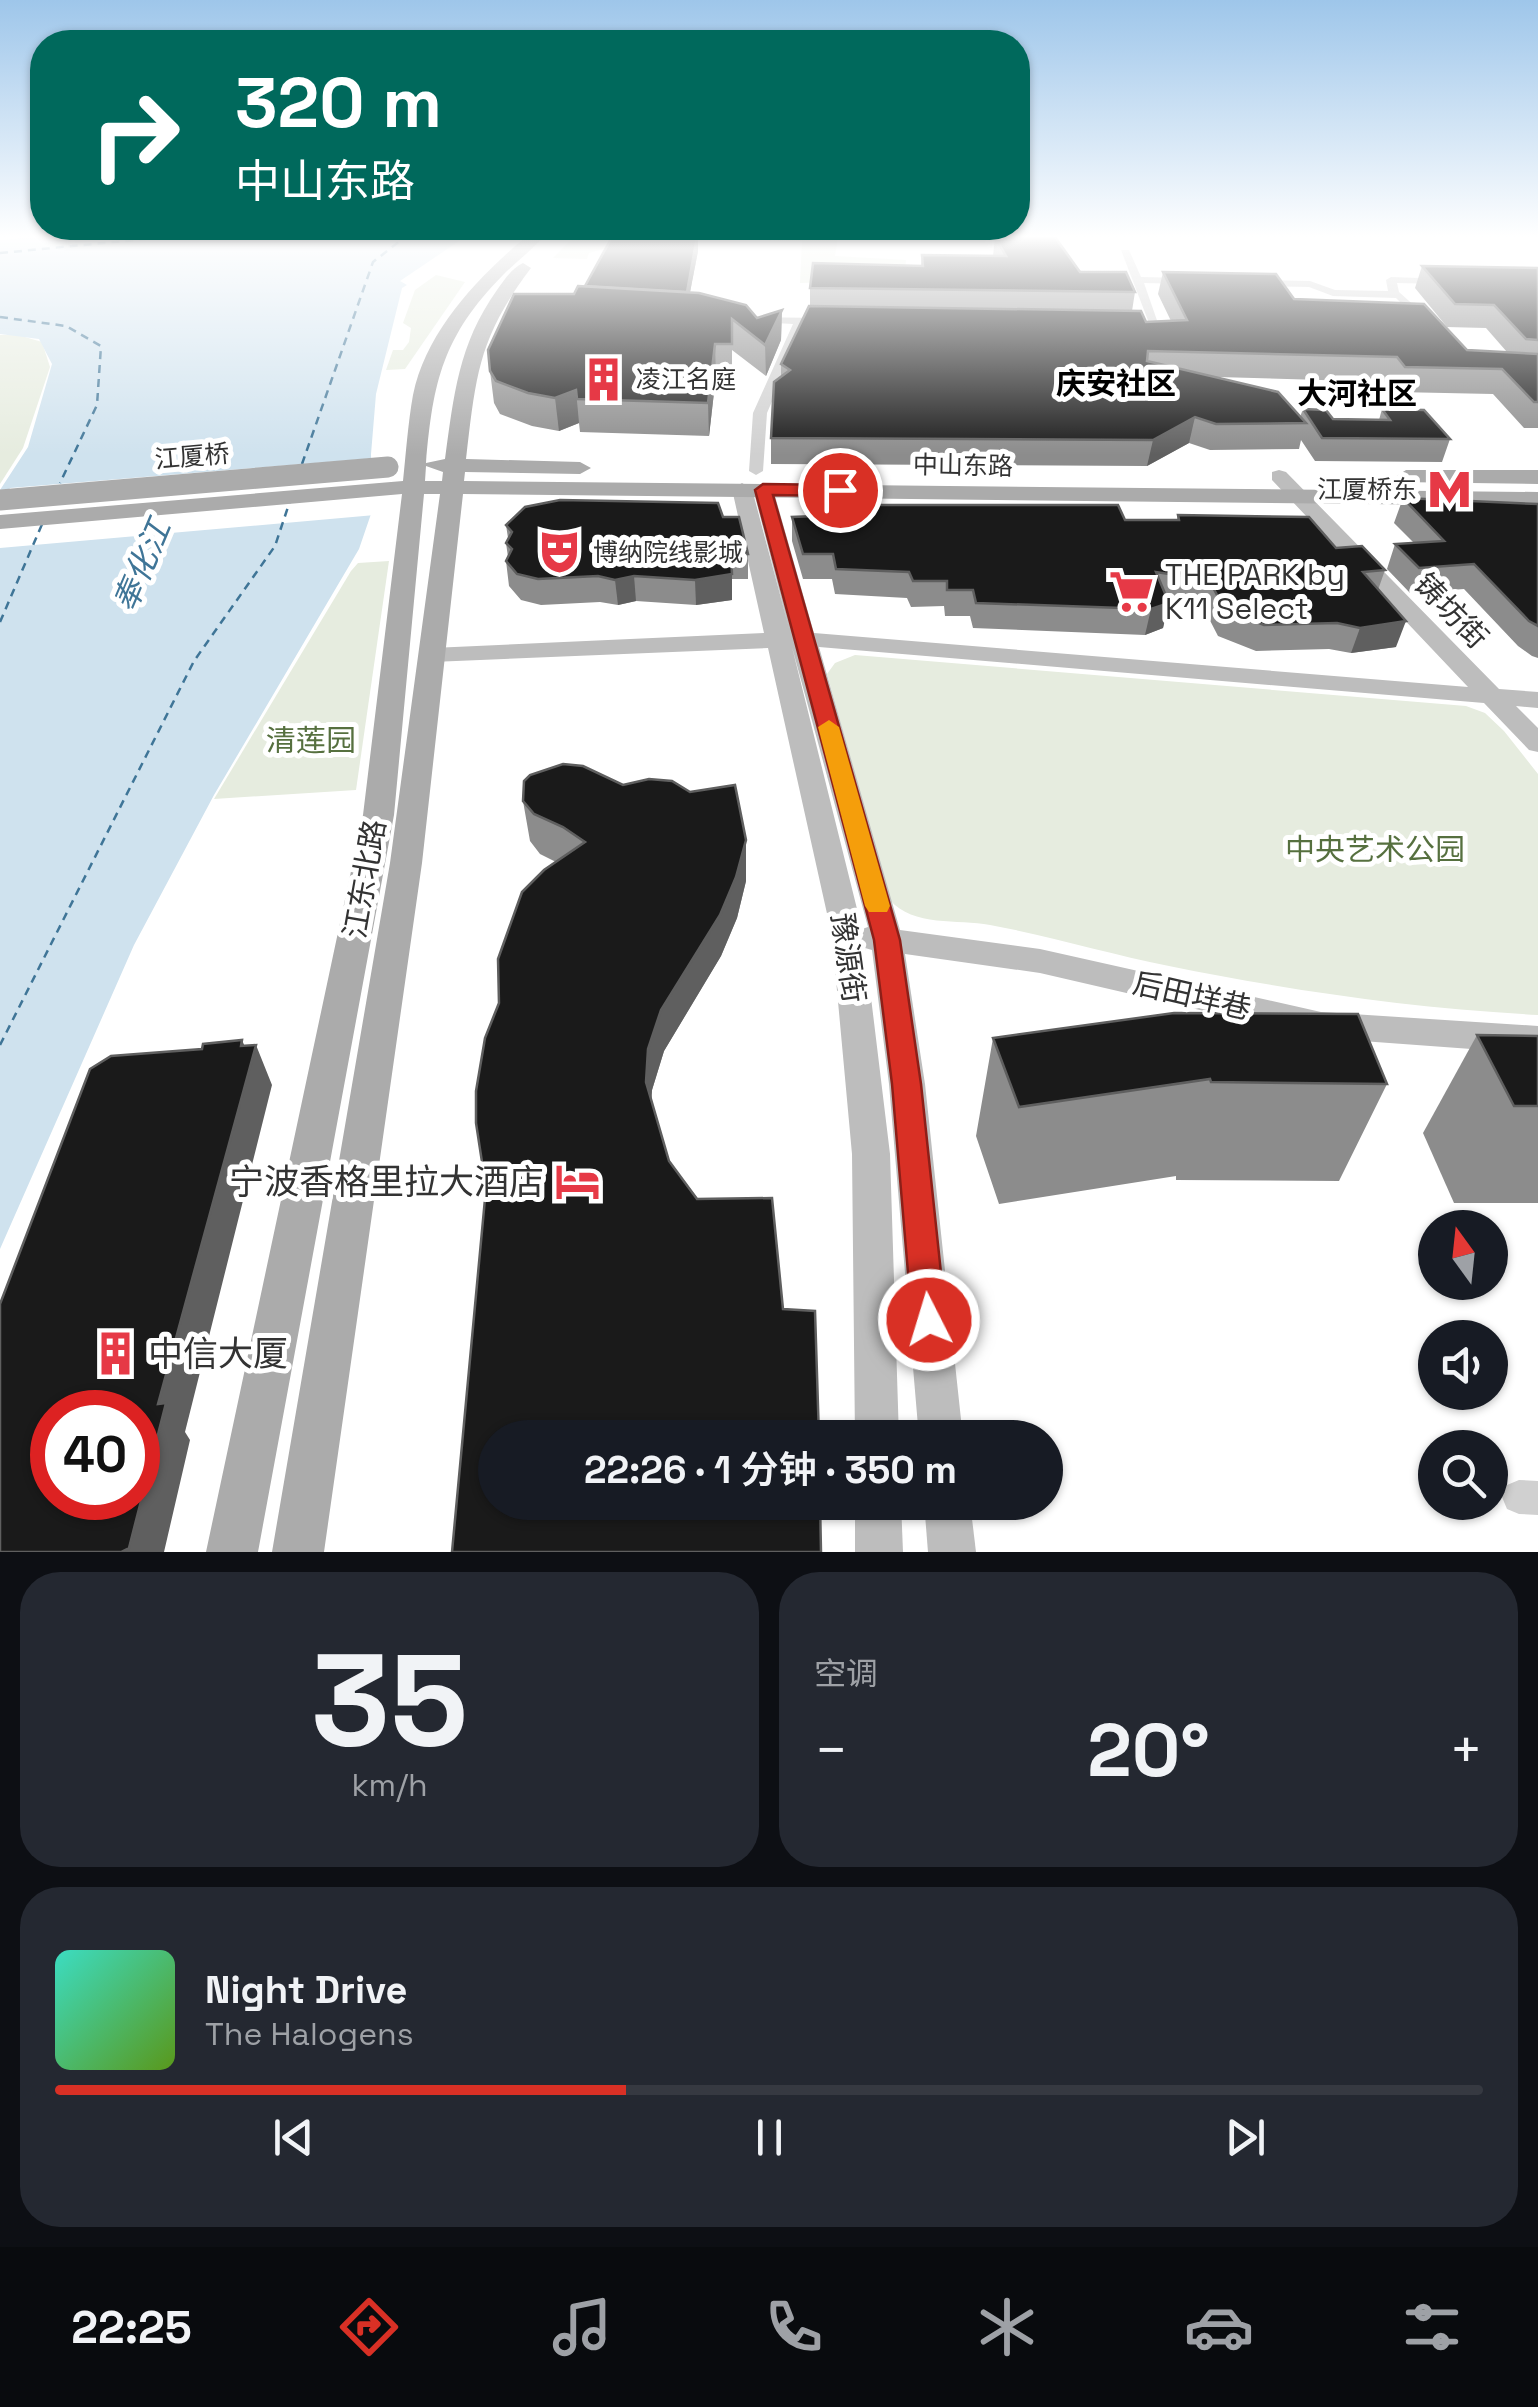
<!DOCTYPE html>
<html lang="zh">
<meta charset="utf-8">
<style>
:root{--surface:#171b24;--page:#242831;--text:#f1f3f6;--muted:#9ea1a6;--line:#363941;--accent:#d93025}
body{margin:0;font-family:"Space Grotesk","Noto Sans SC",sans-serif;background:var(--page);color:var(--text);height:100vh;display:flex;flex-direction:column;font-size:38px;white-space:nowrap}
*{box-sizing:border-box;margin:0}
p{font-size:32px;color:var(--muted)}
.icon{flex:none;width:55px;height:55px;fill:none;stroke:currentColor;stroke-width:2;stroke-linecap:round;stroke-linejoin:round}
.map{position:relative;height:1552px;overflow:hidden}
.panel{display:flex;flex-direction:column;gap:20px;padding:20px;background:#0d0f14;flex:1}
.panel>*{flex:none}
.top-card{position:absolute;left:30px;top:30px;width:1000px;height:210px;border-radius:40px;box-shadow:0 2px 8px #0004;background:#00695c;color:#fff;overflow:hidden}
.needle{width:65px;rotate:345deg}
.tools{position:absolute;left:1418px;top:1210px;display:grid;gap:20px}
.tools a{display:grid;place-items:center;width:90px;height:90px;border-radius:50%;background:var(--surface);box-shadow:0 2px 8px #0004;font-size:50px}
.speed{position:absolute;left:30px;top:1390px;display:flex;gap:20px;font-size:50px;font-weight:700;text-align:center}
.speed>*{display:grid;place-content:center;width:130px;height:130px;border-radius:50%;background:var(--surface);box-shadow:0 2px 8px #0004;line-height:1}
.speed .limit{border:15px solid #d22;background:#fff;color:#111}
.pin{position:absolute;display:grid;place-items:center;width:85px;height:85px;color:#fff;margin:-42px;border:5px solid #fff;border-radius:50%;box-shadow:0 2px 10px #0007}
.me{position:absolute;width:110px;margin:-55px;rotate:355deg;stroke-linejoin:round;filter:drop-shadow(0 0 8px #0008)}
.turn{display:flex;align-items:center;gap:35px;height:210px;padding:0 40px;font-size:45px}
.turn .icon{width:130px;height:130px;stroke-width:2.5}
.turn b{display:block;font-size:70px;line-height:85px}
.big{font-size:75px;font-weight:600;line-height:1.1}
.panel .card{flex:1;display:flex;flex-direction:column;justify-content:center;gap:15px;min-width:0;padding:0 35px;border-radius:40px;background:var(--page)}
.panel .dial{align-items:center;gap:0}
.dial b{font-size:130px;line-height:1}
.song{display:flex;align-items:center;gap:30px}
.cover{width:120px;height:120px;border-radius:15px;background:linear-gradient(135deg,hsl(170 70% 55%),hsl(90 70% 35%))}
.played{height:10px;border-radius:5px;background:linear-gradient(90deg,var(--accent) 40%,var(--line) 40%)}
.keys{display:flex;justify-content:space-around;direction:ltr}
.heat{display:flex;justify-content:space-between;align-items:center;font-size:55px;direction:ltr}
.panel .tiles{flex:1;display:grid;gap:20px;grid-template-columns:1fr 1fr}
.card:last-child{grid-column:span 2}
.trip{position:absolute;left:478px;top:1420px;width:585px;height:100px;border-radius:50px;background:var(--surface);box-shadow:0 2px 8px #0004;font-weight:600;line-height:100px;text-align:center}
.tab-bar{display:flex;height:160px;justify-content:space-around;align-items:center;background:#090b0e;color:var(--muted)}
.tab-bar .icon{width:70px;height:70px}
.tab-bar .active{color:var(--accent)}
.tab-bar b{font-size:45px;color:var(--text)}
.map>svg:first-child{display:block}
.green{fill:#e6ecdf}
.water{fill:#cfe2ee}
.pier{fill:#fff}
.lines{fill:none;stroke-linecap:round;stroke-linejoin:round}
.ferry{stroke:#3f7597;stroke-width:2.5;stroke-dasharray:8 6;stroke-linecap:butt}
.street{fill:#d0d0d0;fill-rule:evenodd}
.secondary{fill:#bdbdbd;fill-rule:evenodd}
.primary{fill:#ababab;fill-rule:evenodd}
.primary-bridge{stroke:#ababab;stroke-width:21}
.wall{fill:#8c8c8c}
.shaded-wall{fill:#5f5f5f}
.building{fill:#1a1a1a;stroke:#5f5f5f;stroke-width:2.5;fill-rule:evenodd}
.route{fill:#d93025;stroke:#8d1f18;stroke-width:2.5}
.slow{fill:#f59e0b}
.labels{text-anchor:middle;stroke-width:10;stroke-linejoin:round;paint-order:stroke}
.far-poi-label{font-size:25px;fill:#333;stroke:#fff;text-anchor:start}
.far-street-label{font-size:25px;fill:#333;stroke:#fff}
.far-quarter-label{font-size:30px;font-weight:bold;fill:#000;stroke:#fff}
.poi-label{font-size:30px;fill:#333;stroke:#fff;text-anchor:start}
.street-label{font-size:30px;fill:#333;stroke:#fff}
.park-label{font-size:30px;fill:#56703f;stroke:#fff}
.water-label{font-size:32px;font-style:italic;fill:#3f7597;stroke:#fff}
.near-poi-label{font-size:35px;fill:#333;stroke:#fff;text-anchor:end}
</style>
<div class="map">
<svg width="1538" height="1552" viewBox="0 0 1538 1552">
<rect width="100%" height="100%" fill="#fff"/>
<g class="green">
<path d="M574 237H838L835 256 906 260 904 280 800 283 802 241C737 240 651 232 589 253L587 259 553 258Z"/>
<polygon points="436,275 465,282 405,369 386,370 393,350 403,350 409,342 411,328 403,323 415,290"/>
<polygon points="0,335 18,335 42,342 50,367 23,448 0,484"/>
<polygon points="389,561 356,790 214,799 351,571 358,563"/>
<path d="M855 655 1466 706 1485 713 1504 731 1538 774V1015C1411 1008 1293 991 1169 966 1109 954 1050 936 990 925 958 919 913 927 890 900L827 674 835 663Z"/>
</g>
<polygon class="water" points="37,237 465,237 400,281 407,285 402,288 376,394 371,454 372,511 359,549 214,795 134,945 0,1249 0,490 28,447 52,364 39,339 0,334 0,240"/>
<polygon class="pier" points="376,458 375,515 0,548 0,506 10,488"/>
<g class="lines">
<g class="ferry">
<polyline points="0,253 166,237"/>
<polyline points="0,317 66,326 101,346 97,405 60,483"/>
<polyline points="302,464 373,262 405,237"/>
<polyline points="0,622 43,522"/>
<polyline points="0,1045 194,661 275,546 290,501"/>
</g>
<g class="street">
<polygon points="1121,250 1129,250 1141,277 1187,278 1192,281 1187,284 1144,283 1160,329 1136,331 1130,327 1149,323"/>
<polygon points="1391,277 1447,279 1447,283 1443,284 1397,283 1399,292 1428,318 1428,322 1420,322 1396,298 1333,296 1309,287 1256,286 1251,283 1256,280 1310,281 1335,290 1388,291 1386,280"/>
<polygon points="752,317 827,318 833,321 827,324 805,324 767,413 763,471 756,475 749,471 753,413 793,324 756,322 750,319"/>
<polygon points="1519,1480 1538,1481 1538,1515 1519,1514 1507,1509 1502,1497 1507,1485"/>
</g>
<g class="secondary">
<path d="M1279 470 1286 472 1499 689 1538 692V708L1516 706 1538 728V752L1529 750 1484 703 819 647 900 930 1040 949 1321 1012 1538 1026V1054L1321 1038 1040 973 905 954 925 1084 963 1438H919L889 1084 872 950 865 948 890 1154 899 1438H855L852 1154 832 936 768 648 432 662 420 655 432 648 764 633 732 489 742 483 752 489 790 632 753 489 763 483 773 489 814 633 1468 687 1272 480V472ZM792 647 868 927 862 929Z"/>
<polygon points="855,1502 901,1502 903,1552 855,1552"/>
<polygon points="924,1502 970,1502 976,1552 928,1552"/>
</g>
<g class="primary">
<path d="M526 237H543C531 251 516 262 503 275 443 336 433 381 426 463L445 459C454 395 458 345 497 290 504 280 512 268 523 263L531 268C478 338 476 375 466 459L580 462 591 468 580 474 465 472 464 481 1538 492V506L463 494 422 863 324 1552H272L390 863 440 494H424L394 815 258 1552H206L363 815 402 494 0 529V515L403 481C406 453 408 423 413 395 426 331 478 277 526 237ZM426 466 443 472 442 481H425Z"/>
<polygon points="1406,470 1538,470 1538,484 1398,482 1395,477"/>
</g>
<polyline class="primary-bridge" points="0,500 388,467"/>
</g>
<g class="wall">
<polygon points="995,237 1135,292 1132,311 1146,322 1171,321 1158,294 1163,272 1294,299 1467,350 1507,352 1486,328 1447,327 1415,288 1422,266 1538,268 1538,428 1524,428 1493,394 1397,392 1389,382 1218,377 1300,417 1303,409 1333,419 1379,420 1382,409 1450,439 1442,462 1315,461 1301,440 1299,449 1210,450 1189,443 1147,466 771,464 771,438 781,376 781,364 810,306 810,288 921,265 922,255 993,256"/>
<polygon points="698,251 690,292 757,318 782,310 781,340 766,376 732,350 732,375 716,375 709,436 580,432 579,423 559,431 532,426 500,414 494,403 490,371 574,294 585,287"/>
<polygon points="1403,498 1538,504 1538,658 1532,656 1518,646 1464,589 1410,593 1387,569 1395,544 1414,543 1394,523"/>
<polygon points="851,505 1125,520 1177,520 1178,515 1336,548 1385,570 1378,590 1396,647 1351,653 1329,649 1256,651 1218,636 1202,605 1168,600 1163,628 1145,635 973,628 970,616 945,616 944,606 911,607 907,598 835,594 832,579 803,579 792,541 792,517 817,516"/>
<polygon points="723,517 748,554 748,579 732,579 732,600 696,605 636,601 618,605 600,602 541,605 521,600 509,586 506,561 508,557 506,543 508,538 506,525"/>
<polygon points="523,801 746,840 746,881 737,918 721,956 664,1051 652,1090 651,1100 669,1161 783,1309 819,1438 486,1188 499,1003 556,862 540,854 530,841"/>
<polygon points="1477,1035 1538,1036 1538,1203 1454,1203 1423,1133"/>
<polygon points="993,1038 1387,1084 1339,1181 1176,1180 1176,1176 999,1204 976,1136"/>
</g>
<g class="shaded-wall">
<polygon points="698,237 698,251 687,308 687,292"/>
<polygon points="782,310 781,340 766,376 765,345"/>
<polygon points="715,344 716,375 709,436 708,403"/>
<polygon points="576,390 579,423 559,431 555,398"/>
<polygon points="1195,417 1189,443 1147,466 1153,440"/>
<polygon points="732,574 732,600 696,605 695,580"/>
<polygon points="634,576 636,601 618,605 615,580"/>
<polygon points="1169,603 1163,628 1145,635 1151,609"/>
<polygon points="1406,621 1396,647 1351,653 1360,628"/>
<polygon points="746,840 746,881 737,918 721,956 664,1051 652,1090 650,1123 646,1082 648,1049 661,1010"/>
<polygon points="242,1040 251,1061 256,1045 272,1085 185,1432 190,1440 164,1552 121,1552 158,1404"/>
</g>
<g class="building">
<polygon points="612,237 697,237 687,292 585,286"/>
<polygon points="995,237 1055,237 1080,272 1126,272 1135,292 810,288 813,263 923,266 922,255 1006,256"/>
<polygon points="1422,266 1538,268 1538,340 1526,339 1494,305 1455,304"/>
<polygon points="1163,272 1276,274 1294,299 1424,304 1467,350 1538,354 1538,402 1534,402 1502,369 1405,367 1397,357 1148,351 1147,361 1278,392 1306,423 1216,424 1195,417 1153,440 771,438 774,382 790,370 781,364 809,306 1141,311 1146,322 1187,320"/>
<polygon points="578,286 699,293 746,305 757,318 782,310 765,345 732,319 732,344 715,344 708,403 577,399 576,390 555,398 528,393 496,381 490,371 488,350 514,294 574,294"/>
<polygon points="1303,409 1326,410 1333,419 1390,420 1382,409 1424,410 1450,439 1322,438"/>
<polygon points="1403,498 1538,504 1538,626 1529,621 1474,564 1419,568 1395,544 1444,541"/>
<polygon points="560,500 718,503 723,517 739,517 748,554 731,554 732,574 695,580 634,576 615,580 598,576 538,579 517,574 506,561 512,549 506,543 512,532 506,525 525,507"/>
<polygon points="848,500 851,505 1118,505 1125,520 1179,520 1178,515 1309,517 1336,548 1362,546 1385,570 1363,572 1406,621 1360,628 1337,623 1264,625 1225,610 1209,580 1156,572 1169,603 1151,609 976,603 973,590 947,590 947,581 913,581 909,572 836,569 833,554 803,554 792,517 817,516 817,504"/>
<polygon points="563,764 583,766 623,785 649,779 672,781 690,792 735,785 746,840 736,877 720,915 661,1010 648,1049 646,1082 669,1161 697,1199 772,1198 783,1309 815,1311 819,1438 495,1438 495,1502 820,1502 821,1552 452,1552 486,1188 476,1123 476,1091 485,1038 499,1003 498,959 522,892 544,870 585,842 563,827 534,814 523,801 524,781 530,775"/>
<polygon points="1174,1013 1358,1014 1387,1084 1211,1082 1210,1079 1019,1107 993,1038"/>
<polygon points="1477,1035 1538,1036 1538,1106 1514,1106"/>
<path d="M242 1040 241 1046 256 1045 158 1404 166 1403 129 1548 121 1552H0V1304L90 1069 111 1056 202 1049 203 1044ZM52 1412H138V1498H52Z"/>
</g>
<linearGradient id="sky" x2="0" y2="1"><stop stop-color="#9ec6ea"/><stop offset="0.52" stop-color="#fff"/><stop offset="1" stop-color="#fff" stop-opacity="0"/></linearGradient>
<rect width="1538" height="455" fill="url(#sky)"/>
<polygon class="route" points="763,484 840,485 848,490 840,496 773,495 900,940 921,1084 946,1320 941,1331 929,1336 917,1331 912,1320 892,1084 874,940 755,490"/>
<polygon class="slow" points="829,720 839,727 890,906 887,912 869,912 865,906 818,727"/>
<defs>
<symbol id="building-bare" viewBox="-9 -9 18 18"><path d="M-4-6H4V6H1V3H-1V6H-4ZM-2.5-4.3h1.7v1.8h-1.7ZM.8-4.3h1.7v1.8H.8ZM-2.5-1h1.7V.8h-1.7ZM.8-1h1.7V.8H.8Z" fill="#e63946" stroke="#fff" stroke-width="2.5" paint-order="stroke"/></symbol>
<symbol id="metro-bare" viewBox="-9 -9 18 18"><path d="M-5.5 5V-5H-3L0 0L3-5H5.5V5H3V-.5L0 4L-3-.5V5Z" fill="#e63946" stroke="#fff" stroke-width="2.5" paint-order="stroke"/></symbol>
<symbol id="theatre-bare" viewBox="-9 -9 18 18"><path d="M-5-5.5Q0-4 5-5.5V0Q5 5 0 6Q-5 5-5 0ZM-3.3-2.5H-1v1.5H-3.3ZM1-2.5H3.3v1.5H1ZM-2.8 1Q0 5.5 2.8 1Z" fill="#e63946" stroke="#fff" stroke-width="2.5" paint-order="stroke"/></symbol>
<symbol id="supermarket-bare" viewBox="-9 -9 18 18"><path d="M-6-5.5h2.5l.6 2H6L4.5 2H-2.5L-4.4-4H-6ZM-1.5 3.2a1.3 1.3 0 1 0 .1 0ZM3 3.2a1.3 1.3 0 1 0 .1 0Z" fill="#e63946" stroke="#fff" stroke-width="2.5" paint-order="stroke"/></symbol>
<symbol id="hotel-bare" viewBox="-9 -9 18 18"><path d="M-6-4.5h1.5V1H6V5H4.5V3h-9V5H-6ZM-4 0a1.8 1.8 0 1 1 3.6 0ZM.5 0V-2.5h3Q6-2.5 6 0Z" fill="#e63946" stroke="#fff" stroke-width="2.5" paint-order="stroke"/></symbol>
</defs>
<g fill-rule="evenodd">
<use href="#building-bare" x="572" y="348" width="63" height="63"/>
<use href="#metro-bare" x="1418" y="458" width="63" height="63"/>
<use href="#theatre-bare" x="528" y="520" width="63" height="63"/>
<use href="#supermarket-bare" x="1100" y="560" width="63" height="63"/>
<use href="#hotel-bare" x="546" y="1150" width="63" height="63"/>
<use href="#building-bare" x="84" y="1322" width="63" height="63"/>
</g>
<g class="labels">
<g class="far-poi-label">
<text x="636" y="388">凌江名庭</text>
<text x="1417" y="498" text-anchor="end">江厦桥东</text>
<text x="593" y="561">博纳院线影城</text>
</g>
<g class="far-street-label">
<text transform="translate(192 456) rotate(-5)" y="9">江厦桥</text>
<text transform="translate(963 465) rotate(1)" y="9">中山东路</text>
</g>
<g class="far-quarter-label">
<text x="1116" y="394">庆安社区</text>
<text x="1357" y="404">大河社区</text>
</g>
<g class="poi-label">
<text x="1165" y="585">THE PARK by<tspan x="1165" dy="34">K11 Select</tspan></text>
</g>
<g class="street-label">
<text transform="translate(1451 611) rotate(46)" y="10">铸坊街</text>
<text transform="translate(365 879) rotate(-80)" y="10">江东北路</text>
<text transform="translate(848 958) rotate(82)" y="10">豫源街</text>
<text transform="translate(1192 996) rotate(13)" y="10">后田垟巷</text>
</g>
<g class="park-label">
<text x="311" y="751">清莲园</text>
<text x="1375" y="860">中央艺术公园</text>
</g>
<g class="water-label">
<text transform="translate(142 566) rotate(-67)" y="11">奉化江</text>
</g>
<g class="near-poi-label">
<text x="544" y="1194">宁波香格里拉大酒店</text>
<text x="148" y="1366" text-anchor="start">中信大厦</text>
</g>
</g>
</svg>
<div class="tools">
<a><svg class="needle" viewBox="-14 -14 28 28"><path d="M0-13l5 13h-10z" fill="#e53935"/><path d="M0 13l5-13h-10z" fill="#9ea1a6"/></svg></a>
<a><svg class="icon" aria-label="sound" viewBox="0 0 24 24"><path d="M4 9h4l5-4v14l-5-4H4zM17 9q2 3 0 6"/></svg></a>
<a><svg class="icon" aria-label="search" viewBox="0 0 24 24"><circle cx="10" cy="10" r="6"/><path d="M15 15l6 6"/></svg></a>
</div>
<div class="speed"><div class="limit">40</div></div>
<div class="pin" style="left:840px;top:490px;background:#d93025"><svg class="icon" aria-label="arrive" viewBox="0 0 24 24"><path d="M6 21V4h12l-3 4 3 4H6"/></svg></div>
<svg class="me" style="left:929px;top:1320px" viewBox="-20 -20 40 40"><circle r="17" fill="#d93025" stroke="#fff" stroke-width="3"/><path d="M0-11L8 9 0 5-8 9z" fill="#fff"/></svg>
<div class="trip">22:26 · 1 分钟 · 350 m</div>
<div class="top-card">
<div class="turn"><svg class="icon" aria-label="right" viewBox="0 0 24 24"><path d="M7 20v-9h11M14 6l5 5-5 5"/></svg><div><b>320 m</b>中山东路</div></div>
</div>
</div>
<section class="panel">
<div class="tiles">
<div class="card dial"><b>35</b><p>km/h</p></div>
<div class="card"><p>空调</p>
<div class="heat"><a>−</a><b class="big">20°</b><a>+</a></div>
</div>
<div class="card">
<div class="song"><i class="cover"></i><div><b>Night Drive</b><p>The Halogens</p></div></div>
<div class="played"></div>
<div class="keys"><svg class="icon" aria-label="previous" viewBox="0 0 24 24"><path d="M18 5L8 12l10 7zM5 5v14"/></svg><svg class="icon" aria-label="pause" viewBox="0 0 24 24"><path d="M8 5v14M16 5v14"/></svg><svg class="icon" aria-label="next" viewBox="0 0 24 24"><path d="M6 5l10 7-10 7zM19 5v14"/></svg></div>
</div>
</div>
</section>
<nav class="tab-bar">
<b>22:25</b>
<svg class="icon active" aria-label="directions" viewBox="0 0 24 24"><path d="M12 3l9 9-9 9-9-9zM9 14v-3h6M13 9l2 2-2 2"/></svg>
<svg class="icon" aria-label="music" viewBox="0 0 24 24"><path d="M9 18V5l10-2v13"/><circle cx="6" cy="18" r="3"/><circle cx="16" cy="16" r="3"/></svg>
<svg class="icon" aria-label="phone" viewBox="0 0 24 24"><path d="M5 4h4l2 5-3 2q2 4 5 5l2-3 5 2v4C11 20 4 13 5 4z"/></svg>
<svg class="icon" aria-label="climate" viewBox="0 0 24 24"><path d="M12 3v18M4 7l16 10M4 17L20 7"/></svg>
<svg class="icon" aria-label="car" viewBox="0 0 24 24"><path d="M5 17H2v-5l4-1 3-4h7l3 4 3 1v5h-3M9 17h6M6 11h13"/><circle cx="7" cy="17" r="2"/><circle cx="17" cy="17" r="2"/></svg>
<svg class="icon" aria-label="filters" viewBox="0 0 24 24"><path d="M4 7h16M4 17h16"/><circle cx="9" cy="7" r="2"/><circle cx="15" cy="17" r="2"/></svg>
</nav>
